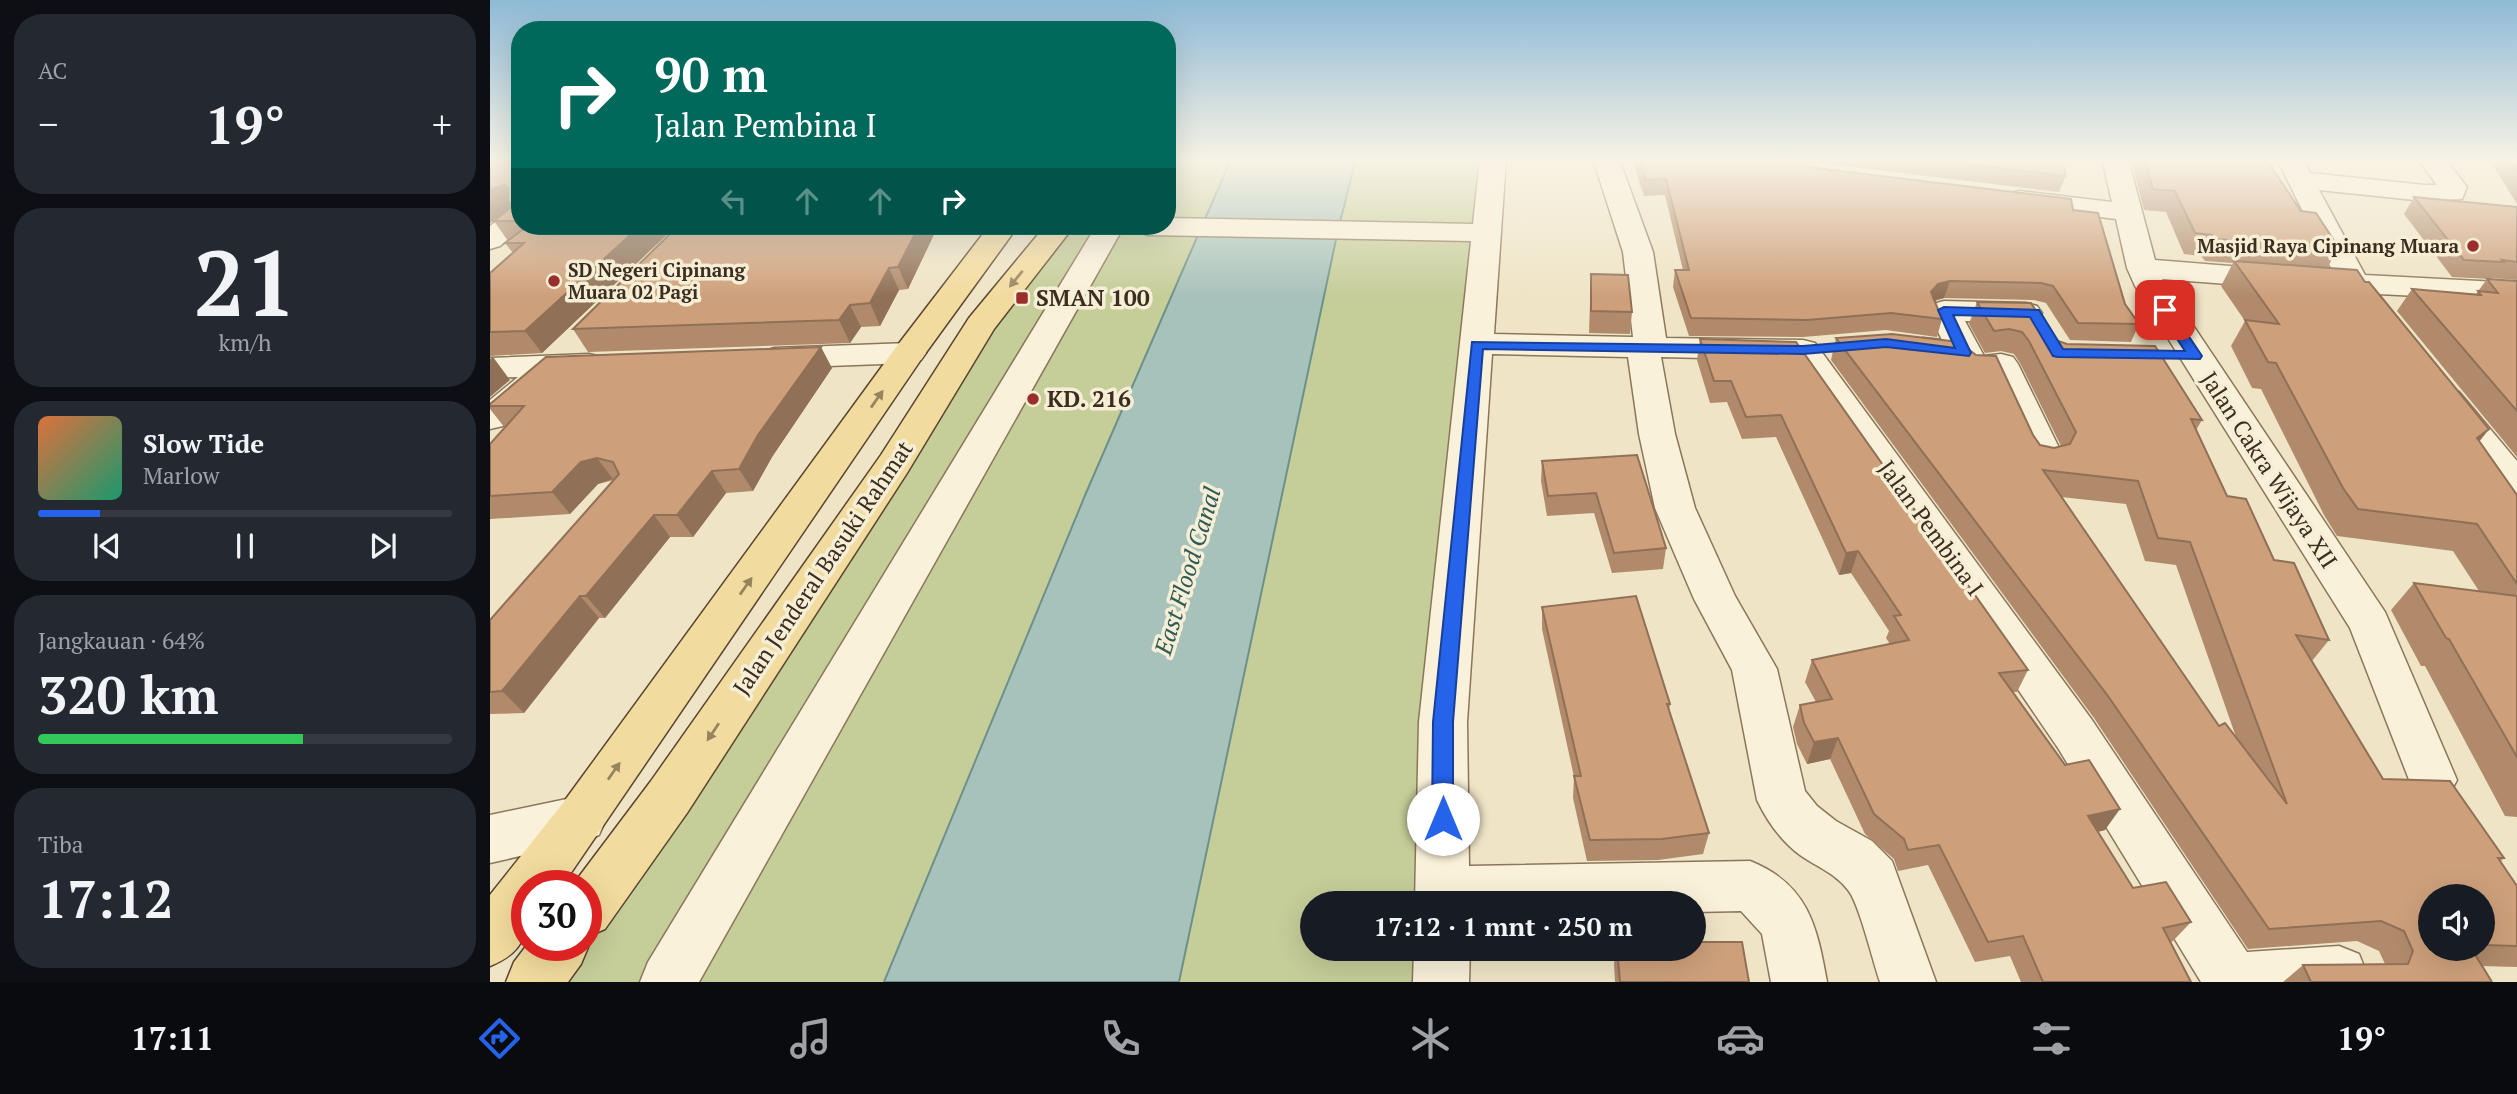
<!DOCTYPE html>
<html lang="id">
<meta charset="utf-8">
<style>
:root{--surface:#171b24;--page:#242831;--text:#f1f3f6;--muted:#9ea1a6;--line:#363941;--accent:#2563eb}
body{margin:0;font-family:"PT Serif",serif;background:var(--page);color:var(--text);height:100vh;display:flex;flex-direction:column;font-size:26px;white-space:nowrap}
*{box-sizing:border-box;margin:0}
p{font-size:23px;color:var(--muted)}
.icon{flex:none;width:38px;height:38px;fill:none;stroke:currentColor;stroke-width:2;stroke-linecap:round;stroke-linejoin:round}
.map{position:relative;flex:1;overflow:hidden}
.panel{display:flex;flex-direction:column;gap:14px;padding:14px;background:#0d0f14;width:490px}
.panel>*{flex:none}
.banner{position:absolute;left:21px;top:21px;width:665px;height:214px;border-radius:28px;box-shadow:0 7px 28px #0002;background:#00695c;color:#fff;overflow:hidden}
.tools{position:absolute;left:1928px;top:884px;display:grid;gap:14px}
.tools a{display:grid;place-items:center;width:77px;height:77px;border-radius:50%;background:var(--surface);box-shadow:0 7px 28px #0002;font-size:35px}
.speed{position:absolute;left:21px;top:870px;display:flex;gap:14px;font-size:35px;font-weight:700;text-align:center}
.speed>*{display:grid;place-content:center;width:91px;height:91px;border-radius:50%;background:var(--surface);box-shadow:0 7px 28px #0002;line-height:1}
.speed .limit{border:10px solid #d22;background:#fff;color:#111}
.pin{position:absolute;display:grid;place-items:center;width:60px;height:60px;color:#fff;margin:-30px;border-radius:14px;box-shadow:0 4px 10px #0006}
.me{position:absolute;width:77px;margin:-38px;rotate:0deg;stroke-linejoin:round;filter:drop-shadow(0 0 5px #0008)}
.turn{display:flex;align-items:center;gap:24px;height:147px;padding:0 28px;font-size:32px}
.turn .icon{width:91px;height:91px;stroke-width:2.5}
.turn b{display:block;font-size:49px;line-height:60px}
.lanes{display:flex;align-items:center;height:66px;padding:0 28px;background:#0003;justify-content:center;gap:35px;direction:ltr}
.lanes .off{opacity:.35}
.big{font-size:52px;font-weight:600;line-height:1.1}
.panel .tile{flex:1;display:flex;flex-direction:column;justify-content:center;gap:10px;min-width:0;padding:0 24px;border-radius:28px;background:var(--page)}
.panel .dial{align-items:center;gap:0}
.dial b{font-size:91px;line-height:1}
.song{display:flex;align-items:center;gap:21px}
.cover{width:84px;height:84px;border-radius:10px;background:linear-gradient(135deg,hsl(20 70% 55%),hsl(160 70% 35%))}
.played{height:7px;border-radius:4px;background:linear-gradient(90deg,var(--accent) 15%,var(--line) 15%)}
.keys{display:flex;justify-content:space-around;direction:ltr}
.heat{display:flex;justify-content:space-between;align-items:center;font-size:38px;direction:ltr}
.charge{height:10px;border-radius:5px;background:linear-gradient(90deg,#34c759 64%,var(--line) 0)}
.trip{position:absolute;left:810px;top:891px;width:406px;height:70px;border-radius:35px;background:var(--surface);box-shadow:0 7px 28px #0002;font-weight:600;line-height:70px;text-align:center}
.tabs{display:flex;height:112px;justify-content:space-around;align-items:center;background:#090b0e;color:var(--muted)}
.tabs .icon{width:49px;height:49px}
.tabs .current{color:var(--accent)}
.tabs b{font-size:32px;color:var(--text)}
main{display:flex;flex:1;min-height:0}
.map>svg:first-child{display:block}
.green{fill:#c5cd99}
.water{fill:#a7c2bb;stroke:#6d918a;stroke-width:2}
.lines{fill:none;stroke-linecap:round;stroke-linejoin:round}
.minor-casing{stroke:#8b765b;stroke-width:3}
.major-casing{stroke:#58442f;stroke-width:3}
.minor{fill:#f9f1d9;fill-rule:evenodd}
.major{fill:#f2db9e;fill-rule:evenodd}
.wall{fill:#b08a6a;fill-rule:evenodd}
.shaded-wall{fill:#907056}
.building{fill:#cda07b;stroke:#907056;stroke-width:2;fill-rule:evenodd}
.oneway{fill:#96845e}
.route{fill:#2563eb;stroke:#184099;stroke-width:2}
.poi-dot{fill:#9a2e2a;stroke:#f6eed5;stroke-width:2.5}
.labels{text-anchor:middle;stroke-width:7;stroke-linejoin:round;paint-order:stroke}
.far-poi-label{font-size:19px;font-weight:bold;fill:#3b2d1f;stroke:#f6eed5;text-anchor:end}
.poi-label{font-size:23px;font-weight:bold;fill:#3b2d1f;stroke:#f6eed5;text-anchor:start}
.street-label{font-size:23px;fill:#3b2d1f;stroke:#f6eed5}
.water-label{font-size:24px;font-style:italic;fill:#2e5a59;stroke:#f6eed5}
</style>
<main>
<section class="panel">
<div class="tile"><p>AC</p>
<div class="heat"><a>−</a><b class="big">19°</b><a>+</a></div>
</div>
<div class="tile dial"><b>21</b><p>km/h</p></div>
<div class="tile">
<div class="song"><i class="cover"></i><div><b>Slow Tide</b><p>Marlow</p></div></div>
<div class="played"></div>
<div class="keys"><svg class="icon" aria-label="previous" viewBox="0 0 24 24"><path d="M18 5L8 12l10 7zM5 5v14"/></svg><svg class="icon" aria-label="pause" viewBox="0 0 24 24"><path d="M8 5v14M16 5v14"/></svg><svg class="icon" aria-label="next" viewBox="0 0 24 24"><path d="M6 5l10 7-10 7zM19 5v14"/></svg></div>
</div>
<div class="tile"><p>Jangkauan · 64%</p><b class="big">320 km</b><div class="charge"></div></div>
<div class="tile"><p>Tiba</p><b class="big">17:12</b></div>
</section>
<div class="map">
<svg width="2027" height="982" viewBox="0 0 2027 982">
<rect width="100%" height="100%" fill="#efe4c6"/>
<polygon class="green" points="677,159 1003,159 952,903 822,903 822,948 952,949 951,982 44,982 96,945 96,911 500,310 570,226 677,226"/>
<polygon class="water" points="741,159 866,159 848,230 689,982 394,982 596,493"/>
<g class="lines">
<defs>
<g id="minor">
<path d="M990 159H1016L1004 334 1143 337 1133 252 1103 159H1129L1163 252 1176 338 1313 340 1325 343 1602 720 1757 952 1849 946 1869 954 1877 974 1874 982H1711L1568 748 1303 360 1171 357 1185 434 1205 508 1245 596 1287 669 1315 791 1327 806 1346 821 1382 841 1402 861 1446 982H1390C1383 962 1369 903 1358 890 1345 873 1327 867 1310 855 1291 841 1277 821 1267 800L1242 670 1204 599 1165 508 1149 434 1138 357 1002 354 977 722 979 866 1260 861C1318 884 1327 926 1337 982H1281L1272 934 1251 911 1204 912V903H925L929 722 981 241 658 235 648 232 644 226H677V218L983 224Z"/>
<polygon points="1612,159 1638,159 1665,260 1790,270 1801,273 1805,279 1801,285 1790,288 1672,279 1895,612 1967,780 1959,795 1942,802 1925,795 1860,628 1645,286 1637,268 1626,219 1530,207 1520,205 1516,199 1520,193 1530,191 1622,202"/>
<path d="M1787 159H1813L1820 173 1934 185H1947L1928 159H1955L1977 187 1972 199 1934 201 1829 190 1875 275 2027 283V301L1888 294 1902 312 1897 319C1874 324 1868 309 1855 293L1835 290 1831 283 1835 276 1844 274Z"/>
<polygon points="30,209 30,226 36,226 10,246 0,249 0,226 20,211"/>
<polygon points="606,226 634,226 209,982 150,982 158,962"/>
<path d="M1454 301 1536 303 1547 306 1552 313 1547 320 1536 323 1475 321 1494 356 1511 354 1523 357 1528 364 1573 456 1567 465 1554 468 1541 465 1499 375C1482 378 1474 376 1463 362L1421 355 1416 348 1421 341 1433 338 1452 340 1438 311 1443 304Z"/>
<polygon points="419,343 431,346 436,353 431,360 419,363 285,368 273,365 268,358 273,351 285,348"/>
<polygon points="99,354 111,357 116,364 111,371 58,376 61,381 56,388 13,426 0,429 0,400 28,377 0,378 0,358"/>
<polygon points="1957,389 1969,392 2027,461 2027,500 2013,496 1939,400 1945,392"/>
<polygon points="91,796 109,803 116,819 109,835 91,842 0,863 0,815"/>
<polygon points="924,948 980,948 979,982 923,982"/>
</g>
<g id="major">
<path d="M499 226H528L432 358 72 886H37C37 925 42 949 0 966V895L73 803 407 346Z"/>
<polygon points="555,226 584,226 504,329 417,473 197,813 115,929 96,937 96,886 82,886 161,781 391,455 479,318"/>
<polygon points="96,939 99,945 91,964 78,982 16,982 24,962 37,945 96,945"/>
</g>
</defs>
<use href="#minor" class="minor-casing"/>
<use href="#major" class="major-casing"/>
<use href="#minor" class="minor"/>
<use href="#major" class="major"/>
</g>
<g class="wall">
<polygon points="0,159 30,159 30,226 186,226 52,353 0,356 0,273 23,253 15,243 18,241 4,221 18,209 0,223"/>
<polygon points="1142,159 1572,159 1576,176 1569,192 1322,162 1315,164 1316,165 1583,210 1635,304 1649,324 1641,342 1580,340 1556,303 1544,300 1454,298 1445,301 1452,319 1447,337 1396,330 1313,337 1199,336 1183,287 1185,270 1193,270 1175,195 1154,196"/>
<polygon points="1641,159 1776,159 1811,211 1849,248 1837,268 1875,282 1999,429 1989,442 2027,495 2027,817 2015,816 1935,666 1931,666 1901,610 1924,583 1989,591 1963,551 1847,536 1834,515 1771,389 1762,388 1741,346 1755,321 1731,286 1743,263 1715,261 1711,256 1694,254 1676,212 1654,210"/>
<polygon points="1999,159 2027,159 2027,204"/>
<polygon points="1924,197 2027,207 2027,280 2002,278 2001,279 1962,277 1914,214"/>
<polygon points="188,226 448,226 418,289 409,290 390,326 371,327 360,343 98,352 83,329"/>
<polygon points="1101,274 1142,312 1140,334 1099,333"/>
<polygon points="1997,279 2027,281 2027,457 1907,311 1922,289 1986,294"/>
<path d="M1487 302 1565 340 1712 420 1706 430 1737 496 1839 640 1822 661 1893 779 2014 858 2010 862 2027 886V967L1992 966 2002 982H1793L1813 965 1895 964 1889 951 1867 941 1758 949 1604 718 1341 360 1346 338 1543 435 1550 445 1564 448 1571 446 1530 363 1524 354 1511 351 1495 353 1479 324ZM1571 497 1636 504 1655 561 1686 565 1746 737 1729 726ZM1993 896V948H1941Z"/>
<polygon points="1210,339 1306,342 1538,670 1527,692 1523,692 1615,830 1608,832 1643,888 1701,922 1683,941 1681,942 1701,982 1531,982 1520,956 1485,962 1438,865 1408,871 1404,859 1375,834 1340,759 1317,764 1307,744 1303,727 1310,705 1326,702 1315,682 1322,660 1400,644 1396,638 1399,631 1361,573 1349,575 1286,437 1252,439 1237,402 1220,403 1207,360"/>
<polygon points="342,368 282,457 263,491 236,493 203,537 180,537 115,618 109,618 34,713 0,714 0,620 124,480 108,484 80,514 0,519 0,444 15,428 0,409 0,404"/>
<polygon points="1147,455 1176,548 1173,569 1122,573 1104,513 1057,516 1051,481 1052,461"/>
<polygon points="1052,607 1180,704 1179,711 1219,833 1213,854 1168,860 1097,861 1083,798 1084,777 1052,629"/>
<polygon points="1126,948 1204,948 1259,982 1125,982 1124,964"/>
</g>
<g class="shaded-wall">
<polygon points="1310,159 1323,159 1322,162 1311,166"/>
<polygon points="15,185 29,206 18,202 22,208 18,209 0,223 0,191 4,188"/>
<polygon points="150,226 186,226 52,353 35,331"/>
<polygon points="429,226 448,226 418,289 408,267"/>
<polygon points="399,268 409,290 390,326 380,303"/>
<polygon points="1460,281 1454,298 1442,301 1441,292 1448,284"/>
<polygon points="360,305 371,327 360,343 349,320"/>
<polygon points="331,347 342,368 282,457 263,491 249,469 268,435"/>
<polygon points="3,357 20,380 0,397 0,359"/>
<polygon points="1999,429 1978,455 1987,438"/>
<polygon points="107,458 123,479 108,484 80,514 62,492 91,462"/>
<polygon points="222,471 236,493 203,537 187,515"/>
<polygon points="164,515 180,537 115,618 96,596"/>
<polygon points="1368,551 1361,573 1349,575 1356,553"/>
<polygon points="90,596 109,618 34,713 12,691"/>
<polygon points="1348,738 1340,759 1317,764 1324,742"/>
<polygon points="1630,809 1615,830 1584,837 1598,816"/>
</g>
<g class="building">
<polygon points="0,159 30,159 30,221 4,221 24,205 18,202 18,188 15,185 4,188 0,191"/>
<polygon points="1149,159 1310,159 1316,165 1325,168 1581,199 1583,210 1608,213 1635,304 1649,324 1588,323 1563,286 1551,283 1460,281 1448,284 1441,292 1452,319 1401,313 1317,320 1201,318 1185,270 1199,270 1176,179 1156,180"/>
<polygon points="1432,159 1572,159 1576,176"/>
<polygon points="1655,159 1776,159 1811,211 1826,213 1849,248 1725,239 1722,235 1705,233 1685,191 1663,189"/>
<polygon points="2020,159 2027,159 2027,170"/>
<polygon points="1924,197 2027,207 2027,262 2012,260 2014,262 1974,260"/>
<polygon points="37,226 150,226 35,331 0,332 0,273 34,243 15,243"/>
<polygon points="188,226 429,226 408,267 399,268 380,303 360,305 349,320 83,329"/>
<polygon points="1744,261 1867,270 1875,282 1879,282 1999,429 1987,438 2027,495 2027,584 1987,524 1868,509 1853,488 1786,363 1778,362 1755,320 1789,324"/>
<polygon points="1101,274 1138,275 1142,312 1101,311"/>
<polygon points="1997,279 2027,281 2027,411 1922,289 1991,295 1988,291 2008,293"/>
<path d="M1487 302 1541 303 1565 340 1577 344 1665 346 1712 420 1701 419 1737 496 1756 499 1784 560 1804 563 1839 640 1806 635 1893 779 1960 781 2014 858H2008L2027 886V946L1993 945V896H1941V948H1981L2002 982H1821L1813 965 1918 964 1923 951 1914 931 1891 921 1779 929 1618 696 1346 338 1402 334 1469 342 1486 355 1506 356 1543 435 1550 445 1564 448 1580 444 1586 432 1539 341 1532 332 1519 329 1504 331ZM1553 470 1648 481 1668 538 1700 542 1797 804 1735 723 1729 726Z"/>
<polygon points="1210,339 1306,342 1538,670 1509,673 1575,765 1599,760 1630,809 1598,816 1643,888 1676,882 1701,922 1673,928 1701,982 1553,982 1533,936 1498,942 1449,845 1418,850 1414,839 1384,814 1348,738 1324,742 1314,723 1310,705 1342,699 1322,660 1419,640 1404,616 1411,615 1368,551 1356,553 1291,415 1256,417 1241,381 1224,381"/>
<polygon points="331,347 268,435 249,469 222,471 187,515 164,515 96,596 90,596 12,691 0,692 0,620 129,474 123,462 107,458 91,462 62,492 0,496 0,444 34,406 0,406 0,404 56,357"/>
<polygon points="1147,455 1176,548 1124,553 1106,493 1058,496 1052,461"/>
<polygon points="1924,583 2027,596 2027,757 1959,639 1956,638"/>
<polygon points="1146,596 1180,704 1177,704 1219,833 1172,839 1100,840 1084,776 1091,776 1052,607"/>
<polygon points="1204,942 1252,942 1259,982 1130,982 1127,948 1204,948"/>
</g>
<defs><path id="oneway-solid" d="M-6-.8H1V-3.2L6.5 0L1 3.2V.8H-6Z" transform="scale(1.75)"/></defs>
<g class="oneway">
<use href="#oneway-solid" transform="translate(526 279) rotate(129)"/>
<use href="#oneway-solid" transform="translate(387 399) rotate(-55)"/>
<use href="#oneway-solid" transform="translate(256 586) rotate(-55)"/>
<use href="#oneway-solid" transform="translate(223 732) rotate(124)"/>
<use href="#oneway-solid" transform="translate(124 771) rotate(-55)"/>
</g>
<linearGradient id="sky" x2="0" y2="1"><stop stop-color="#8ebad6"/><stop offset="0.54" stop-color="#f8f3e5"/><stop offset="1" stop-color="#f8f3e5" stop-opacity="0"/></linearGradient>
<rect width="2027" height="297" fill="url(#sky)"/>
<polygon class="route" points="1675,306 1681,310 1712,356 1710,359 1568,357 1563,356 1540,317 1463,315 1481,353 1479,356 1396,347 1313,354 993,349 963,722 963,819 960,826 953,828 945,826 942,819 943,722 982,342 1313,346 1396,339 1465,348 1448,310 1454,307 1549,310 1573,349 1695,351 1668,310"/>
<g class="poi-dot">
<circle cx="1983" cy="246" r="7"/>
<circle cx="64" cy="281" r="7"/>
<rect x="525" y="291" width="14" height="14" rx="3.5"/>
<circle cx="543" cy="399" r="7"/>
</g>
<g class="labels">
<g class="far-poi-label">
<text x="1969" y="253">Masjid Raya Cipinang Muara</text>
<text x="78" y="277" text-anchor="start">SD Negeri Cipinang<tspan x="78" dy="22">Muara 02 Pagi</tspan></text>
</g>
<g class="poi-label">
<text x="546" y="306">SMAN 100</text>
<text x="557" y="407">KD. 216</text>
</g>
<g class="street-label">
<text transform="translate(1779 470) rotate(57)" y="8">Jalan Cakra Wijaya XII</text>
<text transform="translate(1441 528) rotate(54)" y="8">Jalan Pembina I</text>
<text transform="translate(333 568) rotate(-56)" y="8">Jalan Jenderal Basuki Rahmat</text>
</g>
<g class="water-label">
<text transform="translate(698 571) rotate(-73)" y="8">East Flood Canal</text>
</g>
</g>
</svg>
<div class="tools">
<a><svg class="icon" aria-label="sound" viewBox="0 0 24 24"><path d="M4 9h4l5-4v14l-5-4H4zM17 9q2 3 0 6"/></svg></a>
</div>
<div class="speed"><div class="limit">30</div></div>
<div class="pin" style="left:1675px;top:310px;background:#d93025"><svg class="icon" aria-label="arrive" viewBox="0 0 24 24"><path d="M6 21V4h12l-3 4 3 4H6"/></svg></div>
<svg class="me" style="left:953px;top:819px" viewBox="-20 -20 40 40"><circle r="19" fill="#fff"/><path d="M0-13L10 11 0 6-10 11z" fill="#2563eb"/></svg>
<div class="trip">17:12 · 1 mnt · 250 m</div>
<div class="banner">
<div class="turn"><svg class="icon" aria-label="right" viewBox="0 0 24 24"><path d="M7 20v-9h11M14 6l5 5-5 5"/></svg><div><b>90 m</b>Jalan Pembina I</div></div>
<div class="lanes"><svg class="icon off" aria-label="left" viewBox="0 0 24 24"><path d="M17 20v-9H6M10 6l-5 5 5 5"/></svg><svg class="icon off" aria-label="ahead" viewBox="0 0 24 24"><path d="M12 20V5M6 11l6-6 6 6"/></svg><svg class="icon off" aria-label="ahead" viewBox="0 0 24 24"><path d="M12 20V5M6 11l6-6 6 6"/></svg><svg class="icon" aria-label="right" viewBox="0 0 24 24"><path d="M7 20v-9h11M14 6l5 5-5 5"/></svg></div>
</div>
</div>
</main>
<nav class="tabs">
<b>17:11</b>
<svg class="icon current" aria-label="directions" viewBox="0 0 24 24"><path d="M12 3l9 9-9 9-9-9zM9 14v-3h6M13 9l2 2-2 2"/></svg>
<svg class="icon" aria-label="music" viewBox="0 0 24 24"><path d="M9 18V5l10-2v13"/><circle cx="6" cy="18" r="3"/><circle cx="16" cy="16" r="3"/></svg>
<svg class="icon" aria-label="phone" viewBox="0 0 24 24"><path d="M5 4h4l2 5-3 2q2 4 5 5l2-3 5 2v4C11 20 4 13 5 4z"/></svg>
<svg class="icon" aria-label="climate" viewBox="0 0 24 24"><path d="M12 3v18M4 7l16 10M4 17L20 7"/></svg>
<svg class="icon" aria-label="car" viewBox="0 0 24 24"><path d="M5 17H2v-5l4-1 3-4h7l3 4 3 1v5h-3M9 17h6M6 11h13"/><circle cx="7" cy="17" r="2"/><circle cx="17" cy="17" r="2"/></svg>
<svg class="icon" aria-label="filters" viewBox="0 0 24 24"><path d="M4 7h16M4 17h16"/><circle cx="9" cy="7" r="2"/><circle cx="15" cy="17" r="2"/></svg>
<b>19°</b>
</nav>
